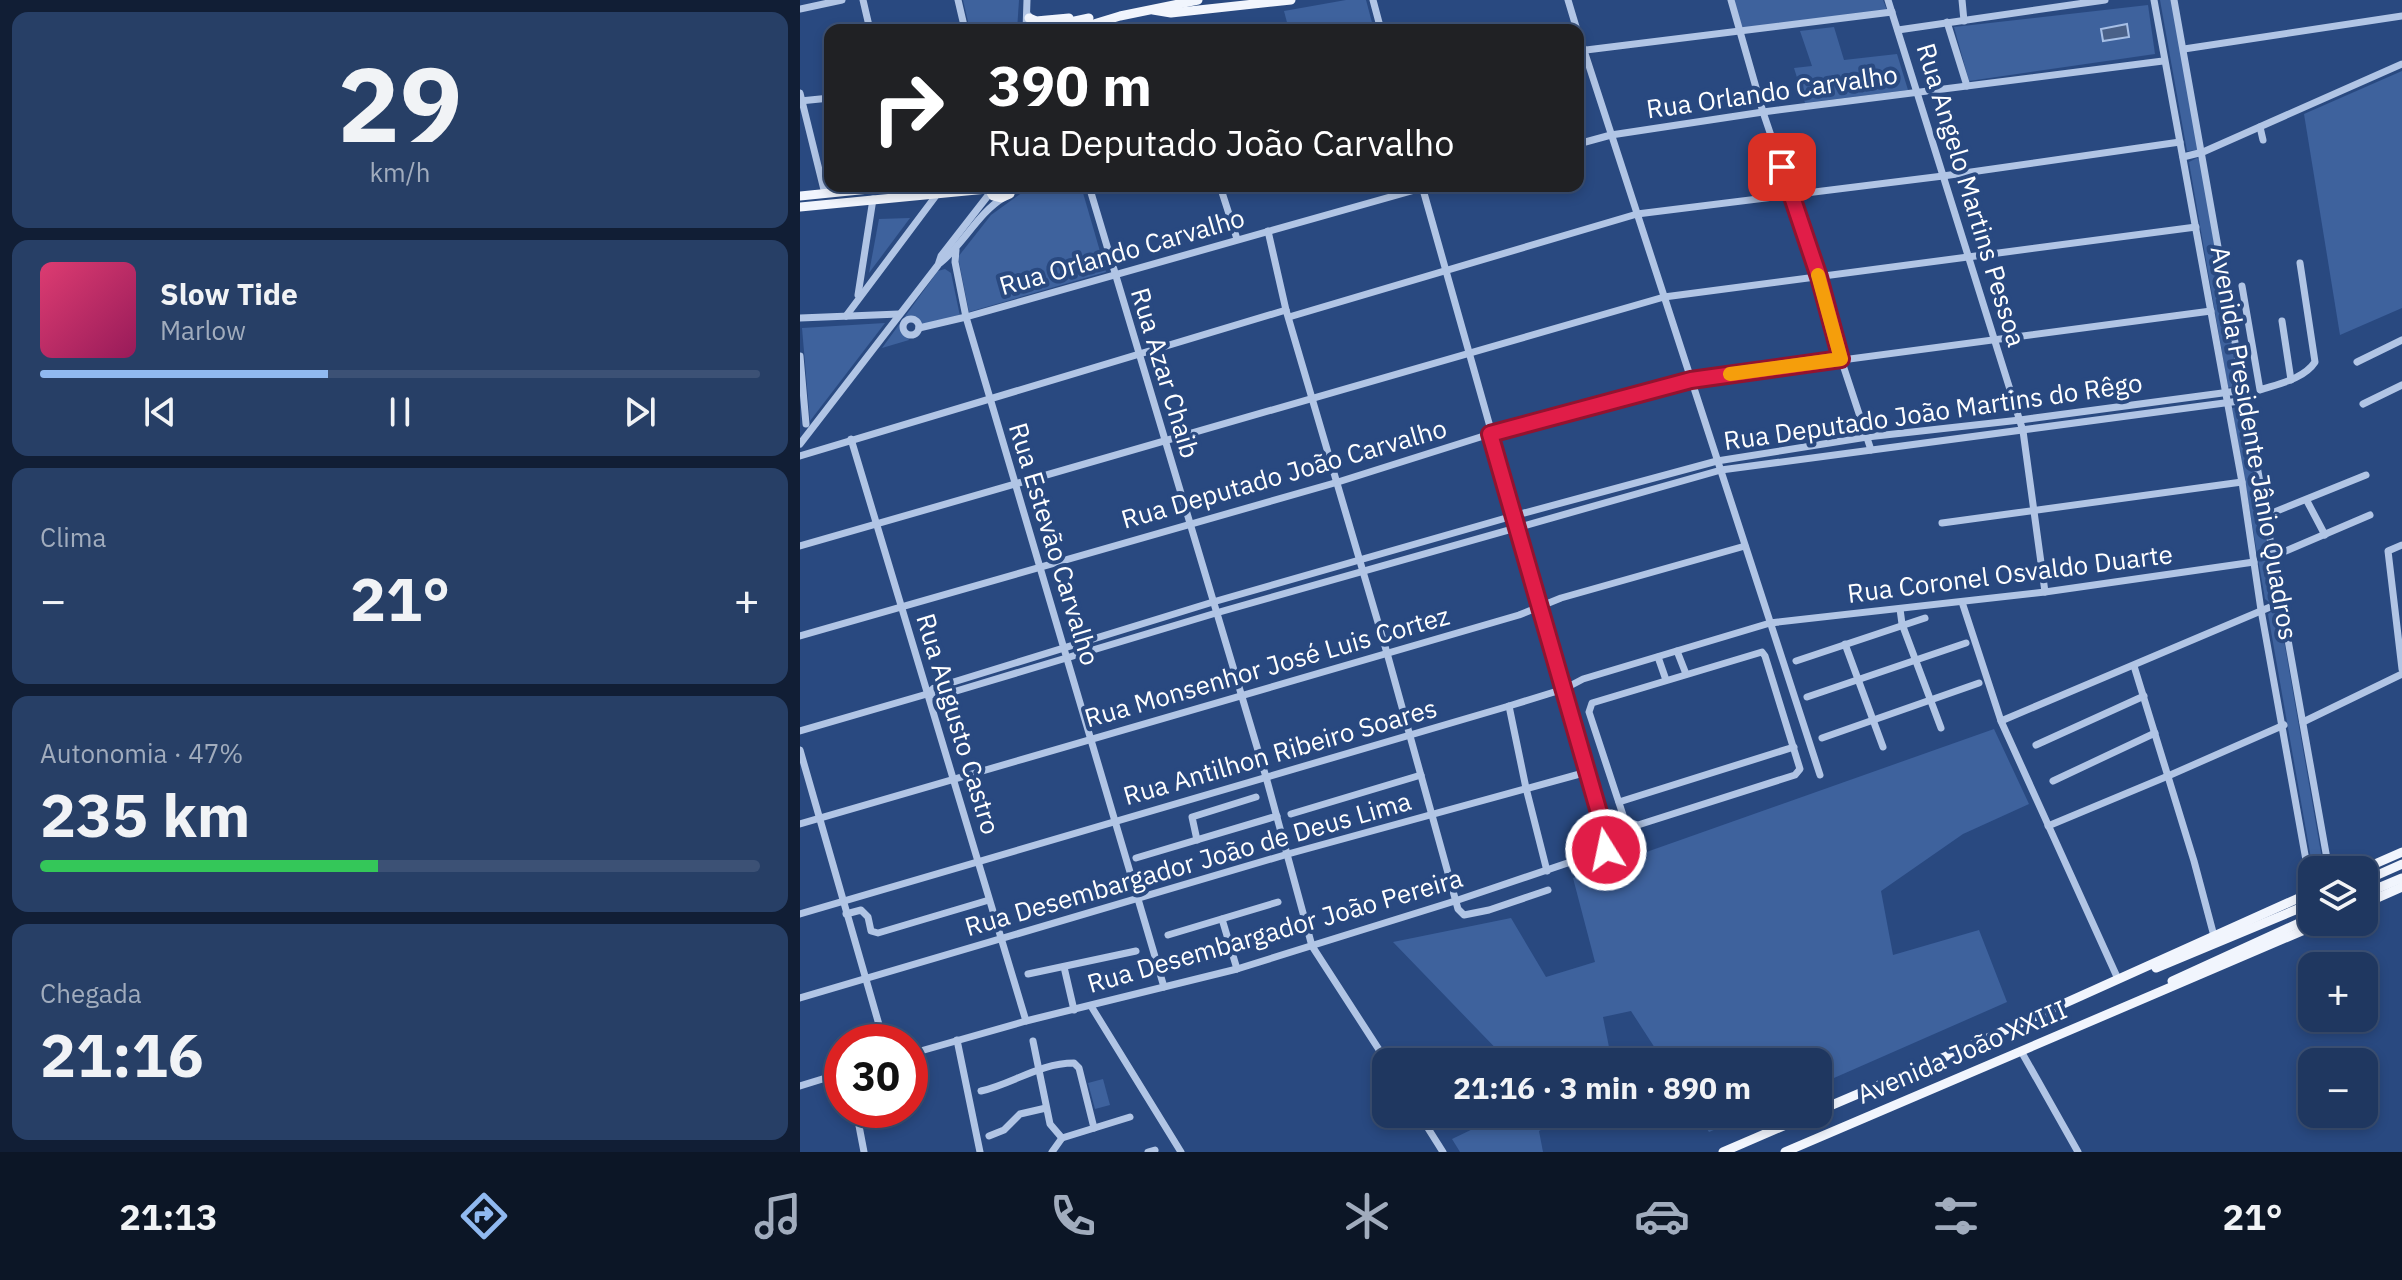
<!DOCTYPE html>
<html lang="pt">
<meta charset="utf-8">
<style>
:root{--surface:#1f3760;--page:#273f66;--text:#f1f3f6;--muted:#a1acbd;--line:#3c5175;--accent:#90b9f0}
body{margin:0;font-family:"IBM Plex Sans",sans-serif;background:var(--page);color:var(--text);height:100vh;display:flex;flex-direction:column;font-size:30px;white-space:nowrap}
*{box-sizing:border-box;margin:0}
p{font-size:26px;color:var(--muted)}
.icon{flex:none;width:44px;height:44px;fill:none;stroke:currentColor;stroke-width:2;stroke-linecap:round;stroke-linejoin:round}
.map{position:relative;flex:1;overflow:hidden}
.details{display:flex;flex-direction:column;gap:12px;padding:12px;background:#111e35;width:800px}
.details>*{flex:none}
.guide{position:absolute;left:24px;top:24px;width:760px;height:168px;border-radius:16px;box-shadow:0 4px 12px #0003,0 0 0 2px var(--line);background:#202124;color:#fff;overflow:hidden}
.tools{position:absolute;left:1498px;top:856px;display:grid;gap:16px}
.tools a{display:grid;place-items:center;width:80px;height:80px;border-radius:16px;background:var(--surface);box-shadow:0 4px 12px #0003,0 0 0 2px var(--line);font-size:40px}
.speed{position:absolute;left:24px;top:1024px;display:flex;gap:16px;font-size:40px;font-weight:700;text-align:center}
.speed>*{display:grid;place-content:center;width:104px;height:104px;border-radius:50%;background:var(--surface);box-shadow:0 4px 12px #0003,0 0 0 2px var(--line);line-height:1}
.speed .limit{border:12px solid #d22;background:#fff;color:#111}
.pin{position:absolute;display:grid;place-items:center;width:68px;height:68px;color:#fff;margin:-34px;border-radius:16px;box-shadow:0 4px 12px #0006}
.me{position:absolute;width:88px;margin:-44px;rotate:350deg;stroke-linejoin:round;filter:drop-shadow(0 0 6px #0008)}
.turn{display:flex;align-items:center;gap:28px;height:168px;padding:0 32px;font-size:36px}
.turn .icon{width:104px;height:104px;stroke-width:2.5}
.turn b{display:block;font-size:56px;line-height:68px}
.big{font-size:60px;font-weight:700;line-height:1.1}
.details .tile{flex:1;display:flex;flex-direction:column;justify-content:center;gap:12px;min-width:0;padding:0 28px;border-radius:16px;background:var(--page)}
.details .dial{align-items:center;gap:0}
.dial b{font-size:104px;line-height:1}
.song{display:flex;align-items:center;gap:24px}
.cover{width:96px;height:96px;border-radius:12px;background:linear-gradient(135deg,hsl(340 70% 55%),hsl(330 70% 35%))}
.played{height:8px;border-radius:4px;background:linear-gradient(90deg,var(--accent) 40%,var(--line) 40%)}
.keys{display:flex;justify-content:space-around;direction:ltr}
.heat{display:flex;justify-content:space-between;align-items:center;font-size:44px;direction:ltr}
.charge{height:12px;border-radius:6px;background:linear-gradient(90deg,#34c759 47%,var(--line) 0)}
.trip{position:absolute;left:572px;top:1048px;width:460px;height:80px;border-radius:16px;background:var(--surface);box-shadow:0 4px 12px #0003,0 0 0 2px var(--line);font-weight:700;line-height:80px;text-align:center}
.tab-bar{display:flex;height:128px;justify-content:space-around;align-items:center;background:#0c1626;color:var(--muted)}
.tab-bar .icon{width:56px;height:56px}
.tab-bar .current{color:var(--accent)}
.tab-bar b{font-size:36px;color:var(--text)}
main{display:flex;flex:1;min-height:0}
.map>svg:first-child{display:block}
.green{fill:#3e629d}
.water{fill:#4a6188;stroke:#a6bfe6;stroke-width:2}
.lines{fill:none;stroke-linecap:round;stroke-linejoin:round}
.minor{stroke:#b1c5e5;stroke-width:7}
.major{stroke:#f1f5fd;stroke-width:9}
.route-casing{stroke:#92132f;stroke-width:20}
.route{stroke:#e11d48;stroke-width:14}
.slow{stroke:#f59e0b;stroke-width:14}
.labels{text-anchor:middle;stroke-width:8;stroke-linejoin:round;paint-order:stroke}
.street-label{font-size:26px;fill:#fff;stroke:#294980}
</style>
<main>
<section class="details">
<div class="tile dial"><b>29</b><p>km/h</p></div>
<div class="tile">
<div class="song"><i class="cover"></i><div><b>Slow Tide</b><p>Marlow</p></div></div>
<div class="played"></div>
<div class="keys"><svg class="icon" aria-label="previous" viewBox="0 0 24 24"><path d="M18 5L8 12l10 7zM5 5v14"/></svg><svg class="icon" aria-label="pause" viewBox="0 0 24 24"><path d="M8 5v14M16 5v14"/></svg><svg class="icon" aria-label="next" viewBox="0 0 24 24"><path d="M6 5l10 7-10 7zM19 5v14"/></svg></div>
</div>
<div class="tile"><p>Clima</p>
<div class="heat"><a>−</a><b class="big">21°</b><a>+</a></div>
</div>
<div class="tile"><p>Autonomia · 47%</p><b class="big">235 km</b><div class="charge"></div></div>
<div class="tile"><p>Chegada</p><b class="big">21:16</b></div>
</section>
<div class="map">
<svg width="1602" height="1152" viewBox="0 0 1602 1152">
<rect width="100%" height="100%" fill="#294980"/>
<g class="green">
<polygon points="163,0 219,0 217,30 170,30"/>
<polygon points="546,0 566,0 574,30 489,30 484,11"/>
<polygon points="933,0 1083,0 1087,10 942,28"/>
<polygon points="1360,0 1372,0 1398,150 1387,151"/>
<polygon points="1348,5 1355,54 1169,81 1154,27"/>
<polygon points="1034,27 1044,60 1097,54 1108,90 1005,103 994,68 1012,66 1000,31"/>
<polygon points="1602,71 1602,308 1540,335 1504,114"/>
<polygon points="1397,158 1400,160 1439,388 1428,387 1389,162"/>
<polygon points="247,186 281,186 306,272 169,312 158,257 191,215 227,189"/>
<polygon points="110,218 69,273 79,219"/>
<polygon points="145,269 151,273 160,316 122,325 117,319 107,318 100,328 109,340 82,348 138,271"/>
<polygon points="85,323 10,421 2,328"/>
<polygon points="1443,407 1476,596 1474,602 1470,603 1465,599 1432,408"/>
<polygon points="1475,609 1479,612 1524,870 1513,870 1468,614"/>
<polygon points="1194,729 1229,804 1163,834 1081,891 1093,955 1179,930 1207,1002 1018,1085 1018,1062 864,1062 831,1011 803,1017 812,1062 709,1062 593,942 711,918 746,977 795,962 773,878"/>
<polygon points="303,1079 310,1105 295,1109 288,1083"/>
<polygon points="704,1114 773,1114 739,1131 743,1152 660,1152 652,1139"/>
<polygon points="897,1114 951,1114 909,1132"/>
</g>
<polygon class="water" points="1327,24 1329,37 1303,41 1301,29"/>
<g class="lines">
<g class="minor">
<polyline points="63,0 70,30"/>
<polyline points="158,0 165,30"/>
<polyline points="573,0 581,30"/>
<polyline points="768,0 777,30"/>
<polyline points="931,0 963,112 1019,277 1041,359 1071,450"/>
<polyline points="1088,0 1223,431 1245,592"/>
<polyline points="1162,0 1164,21"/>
<polyline points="1354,0 1442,482 1461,610 1511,888 1509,893"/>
<polyline points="1374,0 1529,870"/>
<polyline points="0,9 42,0"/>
<polyline points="229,16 236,30"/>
<polyline points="1147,22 1167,86"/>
<polyline points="226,30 227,0"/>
<polyline points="1098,30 1305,0"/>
<polyline points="778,32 1020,775"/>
<polyline points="1384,49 1602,16"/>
<polyline points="778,51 1092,12"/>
<polyline points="0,93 25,194"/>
<polyline points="0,101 30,98"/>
<polyline points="1460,127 1463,140"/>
<polyline points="778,144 811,135 963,112 1363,61"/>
<polyline points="1383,157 1403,152 1602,64"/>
<polyline points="289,186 466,777 512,946 587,1062"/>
<polyline points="420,186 437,239"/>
<polyline points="468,231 486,310 587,653 658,909 664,915 689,910 748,890"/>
<polyline points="156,250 155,262 166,317 364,987"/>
<path d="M140 263C163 245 178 213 203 198"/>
<path d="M1442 286 1460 390C1478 384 1504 379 1515 362L1500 263"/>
<polyline points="58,295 73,199"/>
<polyline points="46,316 138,193"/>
<polyline points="489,317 837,214 1143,176 1380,142"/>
<polyline points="0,318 99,314"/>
<circle cx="111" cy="327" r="8"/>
<polyline points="1482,321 1491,380"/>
<polyline points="119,328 166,317 629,186"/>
<polyline points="0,356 6,424"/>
<polyline points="1557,362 1602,340"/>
<polyline points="1563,404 1602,385"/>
<polyline points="51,439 226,1021"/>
<polyline points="0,444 138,265 141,256 190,193"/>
<polyline points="0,456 486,310"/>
<polyline points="1507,501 1525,535"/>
<polyline points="1467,515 1566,475"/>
<polyline points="1142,523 1442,482"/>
<polyline points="1602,545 1588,551 1602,669"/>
<polyline points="0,546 864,297 1396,227"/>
<polyline points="1474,556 1570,515"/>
<polyline points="1162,602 1201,721 1318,979"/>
<polyline points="1100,609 1102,624 1141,728"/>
<polyline points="0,636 538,482 690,434 891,380 1411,311"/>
<polyline points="1045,644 1083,747"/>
<polyline points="877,651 886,674"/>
<polygon points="962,652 965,656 1000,769 995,775 838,825 825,821 789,712 792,703"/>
<polyline points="858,657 866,680"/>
<polyline points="996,661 1125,618"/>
<polyline points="1334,666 1394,861 1414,936"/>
<polyline points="127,694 137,695 153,692 416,613 921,470 1447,400"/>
<polyline points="1007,697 1166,643"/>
<polyline points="709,706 726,788 747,871"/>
<polyline points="1201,721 1482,602"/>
<polyline points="1503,722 1602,674"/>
<polyline points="0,731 127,694 134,688 413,602 713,516 917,461 1067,437 1220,420 1445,390"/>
<polyline points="1022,738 1179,683"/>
<polyline points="1236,745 1344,696"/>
<polyline points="0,750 84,1042"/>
<polyline points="1253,781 1355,733"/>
<polyline points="819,802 994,747"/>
<polyline points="491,814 621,775"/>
<polyline points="0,824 719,615 761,598 945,546"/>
<polyline points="1248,826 1368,776 1484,725"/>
<polyline points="397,840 392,817 456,797"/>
<polyline points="336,858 477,816"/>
<polyline points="0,914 709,706 764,689 783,679 970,623 1245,592 1454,562"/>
<polyline points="46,914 61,910 68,917 71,931 78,933 189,900"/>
<polyline points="422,919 437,969"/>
<polyline points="368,935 478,902"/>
<polyline points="264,967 274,1010"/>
<polyline points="228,974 336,951"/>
<polyline points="0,998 488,854 787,772"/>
<polyline points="291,1006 381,1152"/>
<polyline points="157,1040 180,1152"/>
<polyline points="233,1041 250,1124 262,1138"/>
<polyline points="1221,1051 1278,1152"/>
<polyline points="110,1054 226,1021 437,969 655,901 806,850 804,830 622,186"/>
<polyline points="0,1086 42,1073"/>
<path d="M181 1091C212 1084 240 1063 274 1063L279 1068 294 1128"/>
<polyline points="56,1110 64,1152"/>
<polyline points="619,1114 643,1152"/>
<polyline points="189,1136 204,1130 220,1114 246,1108"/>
<polyline points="252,1152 262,1138 330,1117"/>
<polyline points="348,1152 355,1150"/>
</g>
<g class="major">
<polyline points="353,10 371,13 491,0"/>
<polyline points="229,18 236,21 269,18"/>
<polyline points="252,30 270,22 289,18"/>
<polyline points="274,30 320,16 398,0"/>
<polyline points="187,186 193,196 201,198 210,194 212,186"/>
<polyline points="0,196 99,186"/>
<polyline points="0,207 187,189"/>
<polyline points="1561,870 1602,852"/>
<polyline points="1564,881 1602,864"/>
<polyline points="1564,894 1602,878"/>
<polyline points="1564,904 1602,887"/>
<polyline points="1356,968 1512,903"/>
<polyline points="1372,981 1512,917"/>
<polyline points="1018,1111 1161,1050 1512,892"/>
<polyline points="923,1152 1011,1114"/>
<polyline points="985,1152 1523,922"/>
</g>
</g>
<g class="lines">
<defs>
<polyline id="route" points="806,850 804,830 690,434 891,380 1041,359 1019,277 982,167"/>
</defs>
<use href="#route" class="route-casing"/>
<use href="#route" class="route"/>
<polyline class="slow" points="930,374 1041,359 1018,275"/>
</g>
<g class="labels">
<g class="street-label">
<text transform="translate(972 92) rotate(-8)" y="9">Rua Orlando Carvalho</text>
<text transform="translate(1171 195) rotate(73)" y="9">Rua Angelo Martins Pessoa</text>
<text transform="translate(322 252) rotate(-16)" y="9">Rua Orlando Carvalho</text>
<text transform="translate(365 373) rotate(73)" y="9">Rua Azar Chaib</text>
<text transform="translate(1133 412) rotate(-8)" y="9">Rua Deputado João Martins do Rêgo</text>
<text transform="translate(1454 443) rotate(80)" y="9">Avenida Presidente Jânio Quadros</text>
<text transform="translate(484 474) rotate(-16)" y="9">Rua Deputado João Carvalho</text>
<text transform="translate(254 544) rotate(73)" y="9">Rua Estevão Carvalho</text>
<text transform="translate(1210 574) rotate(-7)" y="9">Rua Coronel Osvaldo Duarte</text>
<text transform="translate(467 667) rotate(-16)" y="9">Rua Monsenhor José Luis Cortez</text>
<text transform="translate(158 724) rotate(73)" y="9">Rua Augusto Castro</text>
<text transform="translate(480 752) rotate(-16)" y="9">Rua Antilhon Ribeiro Soares</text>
<text transform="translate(388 864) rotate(-16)" y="9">Rua Desembargador João de Deus Lima</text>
<text transform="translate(475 931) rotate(-16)" y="9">Rua Desembargador João Pereira</text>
<text transform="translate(1162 1052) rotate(-23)" y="9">Avenida João XXIII</text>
</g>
</g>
</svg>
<div class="tools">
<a><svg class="icon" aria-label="layers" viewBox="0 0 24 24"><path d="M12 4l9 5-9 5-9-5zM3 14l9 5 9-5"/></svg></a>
<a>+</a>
<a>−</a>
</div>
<div class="speed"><div class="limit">30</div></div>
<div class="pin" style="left:982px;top:167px;background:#d93025"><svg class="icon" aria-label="arrive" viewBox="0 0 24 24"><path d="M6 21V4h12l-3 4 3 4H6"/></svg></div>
<svg class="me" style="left:806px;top:850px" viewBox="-20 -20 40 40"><circle r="17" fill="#e11d48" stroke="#fff" stroke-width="3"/><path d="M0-11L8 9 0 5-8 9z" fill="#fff"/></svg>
<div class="trip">21:16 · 3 min · 890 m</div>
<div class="guide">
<div class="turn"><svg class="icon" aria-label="right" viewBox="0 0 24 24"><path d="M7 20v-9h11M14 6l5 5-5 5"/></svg><div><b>390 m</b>Rua Deputado João Carvalho</div></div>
</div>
</div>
</main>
<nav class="tab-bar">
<b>21:13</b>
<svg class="icon current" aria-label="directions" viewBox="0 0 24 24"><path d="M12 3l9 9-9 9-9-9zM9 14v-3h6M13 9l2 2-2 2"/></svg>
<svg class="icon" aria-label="music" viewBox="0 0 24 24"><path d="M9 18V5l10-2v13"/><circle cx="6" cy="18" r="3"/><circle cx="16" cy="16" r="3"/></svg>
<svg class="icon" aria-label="phone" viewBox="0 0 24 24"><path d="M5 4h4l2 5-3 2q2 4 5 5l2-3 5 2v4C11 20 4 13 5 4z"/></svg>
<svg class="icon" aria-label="climate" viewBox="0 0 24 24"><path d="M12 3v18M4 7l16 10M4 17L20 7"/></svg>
<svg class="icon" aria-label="car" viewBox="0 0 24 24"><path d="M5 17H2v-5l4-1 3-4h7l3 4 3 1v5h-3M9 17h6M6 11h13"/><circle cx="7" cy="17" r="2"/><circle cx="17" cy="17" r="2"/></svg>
<svg class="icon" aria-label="filters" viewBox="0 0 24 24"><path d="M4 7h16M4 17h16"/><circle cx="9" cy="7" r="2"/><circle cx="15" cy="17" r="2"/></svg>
<b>21°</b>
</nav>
